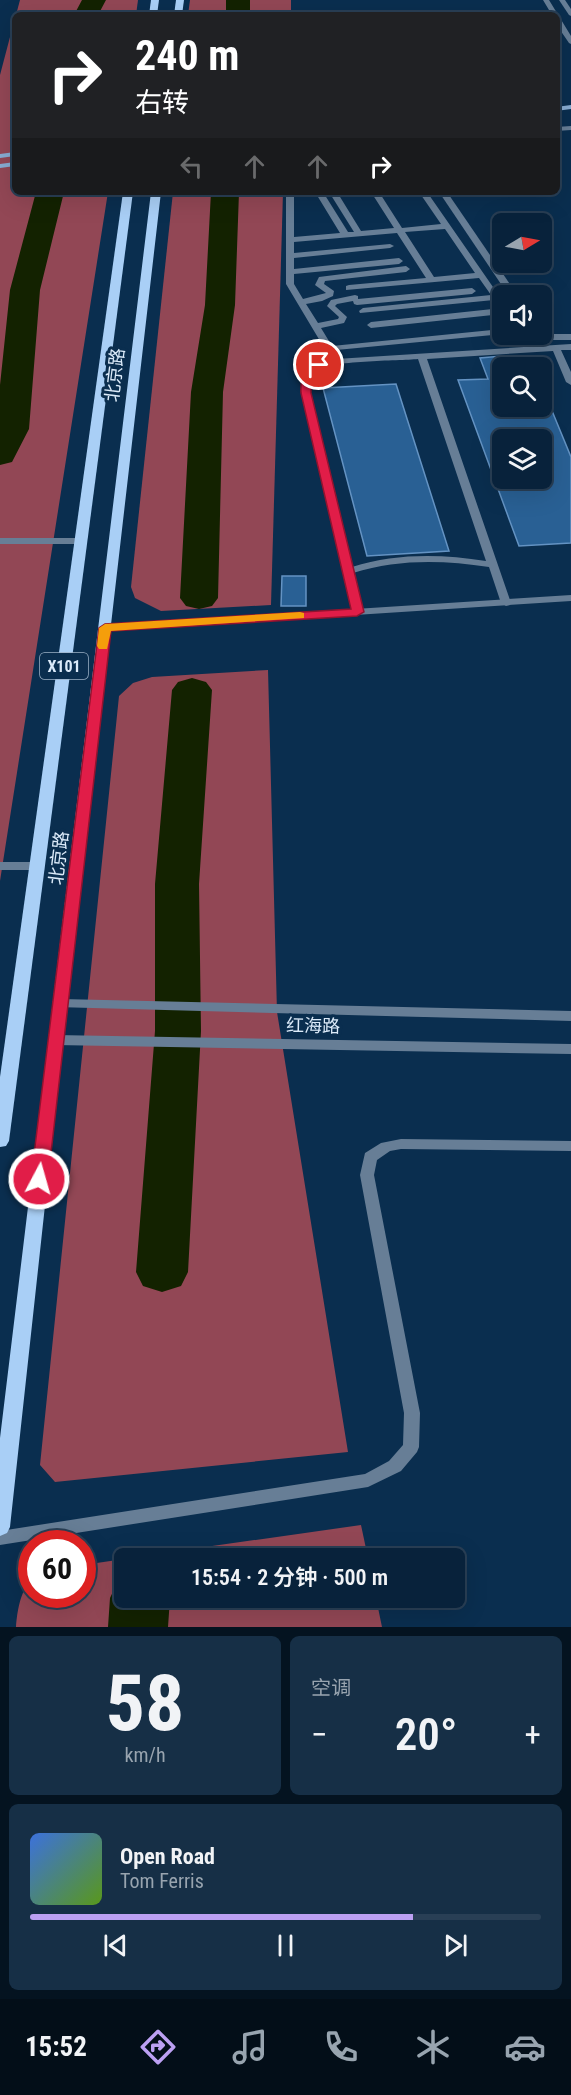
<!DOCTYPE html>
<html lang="zh">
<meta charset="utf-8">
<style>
:root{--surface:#08223b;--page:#162f46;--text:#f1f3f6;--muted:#98a4af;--line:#293f55;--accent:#bca0f2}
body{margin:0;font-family:"Roboto Condensed","Noto Sans SC",sans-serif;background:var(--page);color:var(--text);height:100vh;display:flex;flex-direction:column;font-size:22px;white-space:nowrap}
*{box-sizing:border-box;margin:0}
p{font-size:20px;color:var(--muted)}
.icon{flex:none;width:33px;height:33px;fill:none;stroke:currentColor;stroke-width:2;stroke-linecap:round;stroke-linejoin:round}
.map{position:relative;height:1627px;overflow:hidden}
.details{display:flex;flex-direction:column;gap:9px;padding:9px;background:#041320;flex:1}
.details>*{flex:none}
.top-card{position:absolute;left:12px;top:12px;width:548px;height:183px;border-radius:9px;box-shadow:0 6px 24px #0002,0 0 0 2px var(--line);background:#202124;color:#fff;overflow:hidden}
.needle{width:39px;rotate:80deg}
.tools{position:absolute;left:492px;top:213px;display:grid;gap:12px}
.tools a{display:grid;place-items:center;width:60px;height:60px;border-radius:9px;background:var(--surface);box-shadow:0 6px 24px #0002,0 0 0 2px var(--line);font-size:30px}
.speed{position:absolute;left:18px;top:1530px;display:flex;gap:12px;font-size:30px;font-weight:700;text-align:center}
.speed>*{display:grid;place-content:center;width:78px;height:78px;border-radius:50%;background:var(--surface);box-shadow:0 6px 24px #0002,0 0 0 2px var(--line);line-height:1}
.speed .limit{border:9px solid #d22;background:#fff;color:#111}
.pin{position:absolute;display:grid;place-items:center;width:51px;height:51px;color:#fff;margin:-26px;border:3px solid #fff;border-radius:50%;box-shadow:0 2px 6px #0007}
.me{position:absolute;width:66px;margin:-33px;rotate:6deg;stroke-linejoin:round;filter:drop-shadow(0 0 4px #0008)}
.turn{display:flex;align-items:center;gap:21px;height:126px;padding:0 24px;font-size:27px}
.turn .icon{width:78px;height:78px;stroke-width:2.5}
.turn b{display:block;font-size:42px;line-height:51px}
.lanes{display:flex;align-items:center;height:57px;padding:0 24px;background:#0003;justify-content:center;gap:30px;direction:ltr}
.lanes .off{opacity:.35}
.big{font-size:45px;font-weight:600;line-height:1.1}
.details .widget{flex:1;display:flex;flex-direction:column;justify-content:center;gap:9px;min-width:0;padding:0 21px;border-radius:9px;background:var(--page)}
.details .dial{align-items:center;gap:0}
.dial b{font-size:78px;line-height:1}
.song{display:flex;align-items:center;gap:18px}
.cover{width:72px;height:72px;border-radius:9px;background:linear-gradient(135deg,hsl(220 70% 55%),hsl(90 70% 35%))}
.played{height:6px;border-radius:3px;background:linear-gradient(90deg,var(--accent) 75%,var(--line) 75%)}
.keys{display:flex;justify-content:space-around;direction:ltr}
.heat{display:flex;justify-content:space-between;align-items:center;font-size:33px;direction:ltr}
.details .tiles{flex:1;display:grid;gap:9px;grid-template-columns:1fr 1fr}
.widget:last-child{grid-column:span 2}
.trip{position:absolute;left:114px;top:1548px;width:351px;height:60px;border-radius:9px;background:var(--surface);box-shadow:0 6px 24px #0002,0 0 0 2px var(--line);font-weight:600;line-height:60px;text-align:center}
.tabs{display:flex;height:96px;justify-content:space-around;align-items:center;background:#030e18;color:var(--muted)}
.tabs .icon{width:42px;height:42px}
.tabs .selected{color:var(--accent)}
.tabs b{font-size:27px;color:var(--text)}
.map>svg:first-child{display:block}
.forest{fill:#924755}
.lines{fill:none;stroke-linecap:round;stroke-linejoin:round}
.river{fill:#132200;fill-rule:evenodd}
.building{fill:#296094;stroke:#6493c3;stroke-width:1.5;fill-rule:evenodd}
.service{fill:#677e96;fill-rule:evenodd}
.minor{fill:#677e96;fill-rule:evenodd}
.tertiary{fill:#677e96;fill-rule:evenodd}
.secondary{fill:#87acd2;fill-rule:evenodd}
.primary{fill:#a9cff6;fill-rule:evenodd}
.route{fill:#e11d48;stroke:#92132f;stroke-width:1.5}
.slow{fill:#f59e0b}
.labels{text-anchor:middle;stroke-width:6;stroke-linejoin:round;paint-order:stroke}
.shield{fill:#0a2e4f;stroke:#9db2c7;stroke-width:1.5}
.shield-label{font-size:16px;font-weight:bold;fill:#dcebfa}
.street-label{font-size:18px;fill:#dcebfa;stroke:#0a2e4f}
</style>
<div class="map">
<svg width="571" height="1627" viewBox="0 0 571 1627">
<rect width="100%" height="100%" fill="#0a2e4f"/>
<g class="forest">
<polygon points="20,0 138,0 136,15 16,15"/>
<polygon points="190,0 291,0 291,15 188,15"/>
<polygon points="15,18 15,192 108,192 0,881 0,75"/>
<polygon points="173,192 283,192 271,605 161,611 135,598 131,587"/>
<polygon points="268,670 277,1012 348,1452 55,1482 40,1465 119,696 133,683 152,677"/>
<polygon points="361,1525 368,1558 128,1558"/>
<path d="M124 1559V1598H376L382 1627H16C17 1613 20 1591 31 1581L32 1594H82L83 1565Z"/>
</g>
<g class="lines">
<g class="river">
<polygon points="82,0 106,0 98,15 74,15"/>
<rect x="226" y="0" width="24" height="15"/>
<polygon points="36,192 64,192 40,290 29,429 12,462 0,465 0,385 10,290"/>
<polygon points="211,192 239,192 235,305 223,392 218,598 212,606 199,609 186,606 180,598 191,392 205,305"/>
<polygon points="192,678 206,682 212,690 199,884 201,1031 188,1272 181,1286 162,1292 143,1286 136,1272 155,1031 155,884 172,690 178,682"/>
<polygon points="124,1577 124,1598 170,1598 168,1627 108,1627 110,1598 119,1579"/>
</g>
</g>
<g class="building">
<path d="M502 356V406H550L571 457V543L519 546 458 380 488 379 480 358ZM502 440H542V478H502Z"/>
<polygon points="396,384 449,551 367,556 323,388"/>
<polygon points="282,576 306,576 306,606 281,606"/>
</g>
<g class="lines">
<g class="service">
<polygon points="571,126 571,130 556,131 556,127"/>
<path d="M286 192H294V237L340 233 315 192H323L348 232H354L329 192H337L361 231 394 228 371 192H379L402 228 441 224 419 192H427L502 300V308L499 307 494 300 360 313 359 311 363 308 491 295 479 278 346 290V286L349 285 426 278 397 233 294 242V253L390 244 394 246 390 248 294 258V269L399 258 403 261 399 264 294 274V284L303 299 326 293 315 285 319 277 406 266 410 269 406 272 325 281 324 284 334 291 333 296 322 301 306 304 318 323 338 319 339 317 327 306 331 300 355 295 358 296V299L472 288 476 291 472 294 357 305 354 304 353 301 337 304 335 306 347 317 344 323 321 328 332 346 502 329 503 334 326 351 286 284ZM445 229 475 273 434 277 405 232Z"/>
<polygon points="439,192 447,192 518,296 509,296"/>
<polygon points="502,308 502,314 371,328 367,325 371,322"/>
<polygon points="542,331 550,334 571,334 571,340 549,340 537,334 542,334"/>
<path d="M571 344V350H561L571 372V385L566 382 553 351 427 359 511 603 510 605 506 606 501 603 489 567C442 560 398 559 353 573L362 612 357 615 353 614 301 393C302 367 313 364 336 359ZM418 359 486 561C441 554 396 553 352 567L311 393C311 386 310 376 316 371 329 360 399 361 418 359Z"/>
<polygon points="0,538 81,538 86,541 81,544 0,544"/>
<polygon points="0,862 37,862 43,866 37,870 0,870"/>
<polygon points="401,1139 571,1141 571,1151 401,1149 390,1151 377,1160 374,1175 420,1413 419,1447 417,1452 401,1471 368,1487 0,1545 0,1531 365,1474 389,1461 403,1445 404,1413 360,1175 365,1153 381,1143"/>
</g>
<polygon class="minor" points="571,595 571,601 105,631 100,628 105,625"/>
<g class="tertiary">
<polygon points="543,0 549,0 571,36 571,44 569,43 556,24 556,15 552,15"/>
<polygon points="559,0 565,0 571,9 571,16 569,15"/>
<polygon points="61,999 571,1011 571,1021 56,1007 54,1004 56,1001"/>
<polygon points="55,1035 571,1044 571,1054 55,1045 50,1043 48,1040 50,1037"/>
</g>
<g class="secondary">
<polygon points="571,105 571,109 556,111 556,107"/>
<polygon points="15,152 15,156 0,158 0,154"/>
<polygon points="15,162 15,166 0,168 0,164"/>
</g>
<g class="primary">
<polygon points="151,0 159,0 157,15 149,15"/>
<polygon points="176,0 184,0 182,15 174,15"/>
<polygon points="123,192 133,192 9,1141 6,1146 0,1147 0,1077"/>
<polygon points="151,192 161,192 63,1040 10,1527 7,1533 0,1536 0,1438"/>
</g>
</g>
<path class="route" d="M319 362 325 365C314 375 311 377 311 393L364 612 357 616 111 631 48 1179 45 1183H34L31 1179 99 628 105 624 351 609 301 393C300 377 304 368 319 362Z"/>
<polygon class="slow" points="300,612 304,613 304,618 111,631 107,649 99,649 97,646 99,628 105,624"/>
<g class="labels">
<rect class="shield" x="40" y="653" width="48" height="26" rx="4.5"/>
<g class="shield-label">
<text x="64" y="672">X101</text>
</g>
<g class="street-label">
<text transform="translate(115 375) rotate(-83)" y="6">北京路</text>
<text transform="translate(59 858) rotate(-83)" y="6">北京路</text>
<text transform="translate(313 1026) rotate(1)" y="6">红海路</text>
</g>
</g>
</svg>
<div class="tools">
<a><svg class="needle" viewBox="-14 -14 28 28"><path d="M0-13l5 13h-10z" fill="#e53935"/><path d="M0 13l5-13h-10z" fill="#98a4af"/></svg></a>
<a><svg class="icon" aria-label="sound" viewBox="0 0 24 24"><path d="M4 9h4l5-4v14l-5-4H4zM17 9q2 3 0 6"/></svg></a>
<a><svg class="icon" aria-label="search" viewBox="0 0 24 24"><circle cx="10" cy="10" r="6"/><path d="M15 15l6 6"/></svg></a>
<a><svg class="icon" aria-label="layers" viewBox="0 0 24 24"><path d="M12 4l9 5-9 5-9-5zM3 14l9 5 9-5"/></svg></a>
</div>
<div class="speed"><div class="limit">60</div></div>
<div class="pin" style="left:319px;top:365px;background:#d93025"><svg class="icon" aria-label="arrive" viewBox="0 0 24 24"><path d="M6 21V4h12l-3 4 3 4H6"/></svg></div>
<svg class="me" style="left:39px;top:1179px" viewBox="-20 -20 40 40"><circle r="17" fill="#e11d48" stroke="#fff" stroke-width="3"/><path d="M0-11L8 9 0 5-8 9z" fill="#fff"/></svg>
<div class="trip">15:54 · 2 分钟 · 500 m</div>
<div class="top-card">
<div class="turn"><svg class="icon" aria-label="right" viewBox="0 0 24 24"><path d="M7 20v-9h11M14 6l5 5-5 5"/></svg><div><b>240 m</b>右转</div></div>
<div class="lanes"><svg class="icon off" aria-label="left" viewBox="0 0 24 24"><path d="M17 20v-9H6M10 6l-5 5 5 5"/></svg><svg class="icon off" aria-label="ahead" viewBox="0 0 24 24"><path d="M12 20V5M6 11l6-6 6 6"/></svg><svg class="icon off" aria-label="ahead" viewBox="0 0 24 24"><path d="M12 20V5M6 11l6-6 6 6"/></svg><svg class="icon" aria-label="right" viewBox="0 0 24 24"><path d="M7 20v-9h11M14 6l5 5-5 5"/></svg></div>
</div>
</div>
<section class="details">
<div class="tiles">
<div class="widget dial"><b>58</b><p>km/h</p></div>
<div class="widget"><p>空调</p>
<div class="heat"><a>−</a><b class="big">20°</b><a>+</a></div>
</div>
<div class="widget">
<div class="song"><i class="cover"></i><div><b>Open Road</b><p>Tom Ferris</p></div></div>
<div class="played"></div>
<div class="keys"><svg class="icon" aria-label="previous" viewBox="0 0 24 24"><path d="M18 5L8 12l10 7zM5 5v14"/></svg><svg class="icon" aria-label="pause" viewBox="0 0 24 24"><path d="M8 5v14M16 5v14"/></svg><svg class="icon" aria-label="next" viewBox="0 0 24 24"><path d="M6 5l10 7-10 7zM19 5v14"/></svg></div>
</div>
</div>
</section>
<nav class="tabs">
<b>15:52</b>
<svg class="icon selected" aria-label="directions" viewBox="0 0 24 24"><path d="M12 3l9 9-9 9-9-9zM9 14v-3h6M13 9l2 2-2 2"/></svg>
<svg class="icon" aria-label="music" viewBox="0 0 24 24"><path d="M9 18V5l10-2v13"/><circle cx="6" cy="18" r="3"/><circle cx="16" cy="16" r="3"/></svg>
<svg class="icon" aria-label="phone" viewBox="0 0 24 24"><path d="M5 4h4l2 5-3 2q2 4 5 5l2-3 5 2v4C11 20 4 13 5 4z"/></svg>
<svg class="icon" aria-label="climate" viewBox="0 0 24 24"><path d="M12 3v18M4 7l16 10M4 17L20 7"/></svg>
<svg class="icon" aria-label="car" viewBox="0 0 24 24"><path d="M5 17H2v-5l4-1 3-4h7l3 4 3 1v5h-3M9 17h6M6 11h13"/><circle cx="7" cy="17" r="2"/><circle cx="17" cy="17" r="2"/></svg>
</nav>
